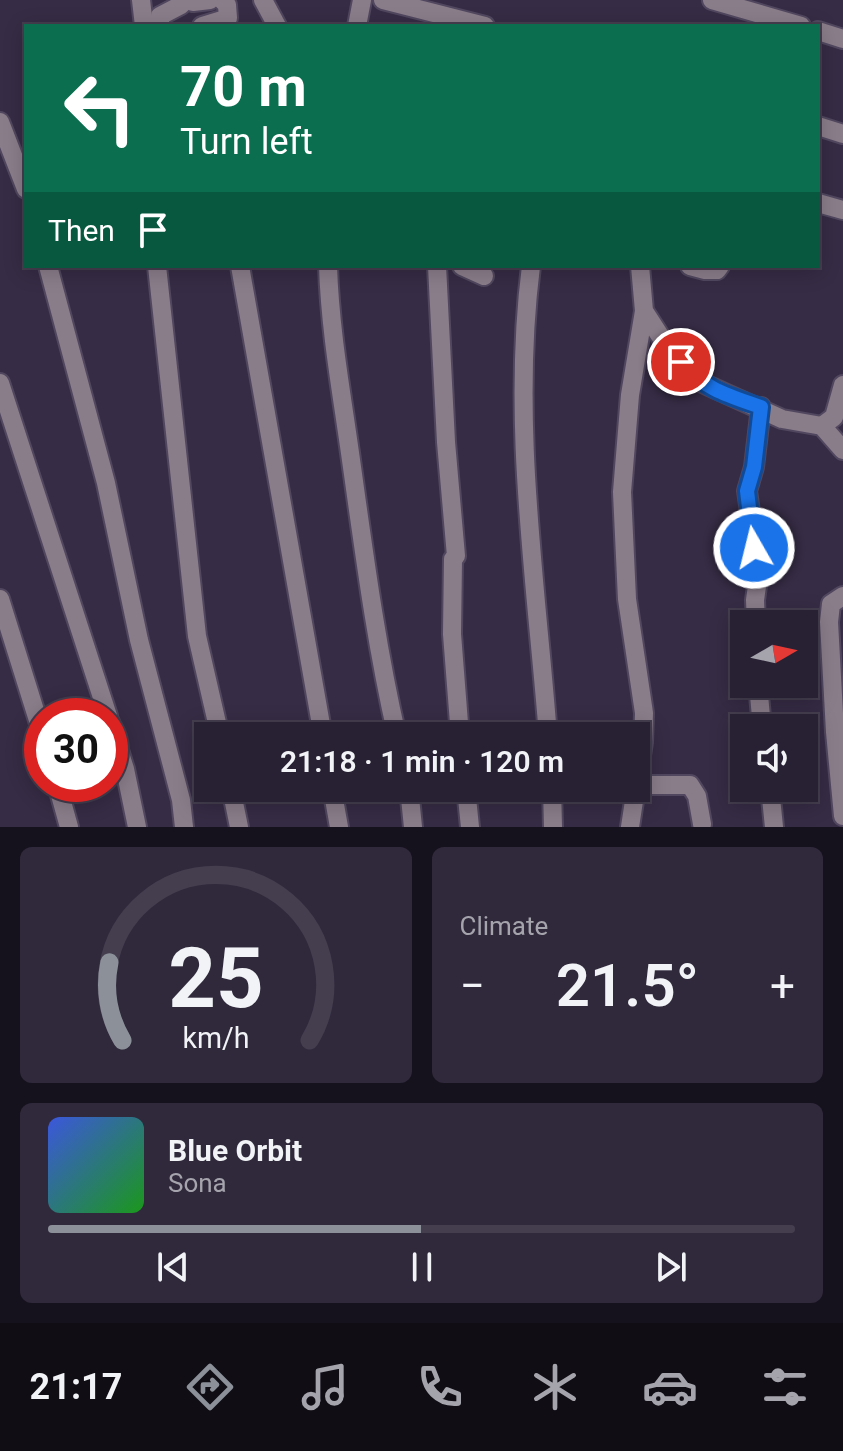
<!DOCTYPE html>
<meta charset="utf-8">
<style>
:root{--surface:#282134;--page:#30293c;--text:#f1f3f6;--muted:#a5a3ac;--line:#443e4f;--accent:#8c9099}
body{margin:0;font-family:Roboto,sans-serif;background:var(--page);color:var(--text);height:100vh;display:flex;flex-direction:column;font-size:30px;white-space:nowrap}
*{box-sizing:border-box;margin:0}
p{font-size:26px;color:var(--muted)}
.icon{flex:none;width:44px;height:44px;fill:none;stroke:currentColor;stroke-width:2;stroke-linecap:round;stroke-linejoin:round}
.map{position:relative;height:827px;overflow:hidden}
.panel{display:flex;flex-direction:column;gap:20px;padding:20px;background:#16121d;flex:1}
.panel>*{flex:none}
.banner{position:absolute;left:24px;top:24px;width:796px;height:244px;border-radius:0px;box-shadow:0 4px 20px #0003,0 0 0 2px var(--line);background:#0b6e4f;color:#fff;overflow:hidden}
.needle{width:52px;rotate:81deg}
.fabs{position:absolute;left:730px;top:610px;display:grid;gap:16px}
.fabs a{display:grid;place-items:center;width:88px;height:88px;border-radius:0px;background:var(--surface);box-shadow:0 4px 20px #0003,0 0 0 2px var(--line);font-size:40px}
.speed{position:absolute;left:24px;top:698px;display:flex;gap:16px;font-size:40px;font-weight:700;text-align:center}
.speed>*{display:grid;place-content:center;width:104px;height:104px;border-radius:50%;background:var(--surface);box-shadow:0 4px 20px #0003,0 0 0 2px var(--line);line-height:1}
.speed .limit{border:12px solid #d22;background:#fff;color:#111}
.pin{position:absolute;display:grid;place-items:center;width:68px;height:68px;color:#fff;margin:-34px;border:4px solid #fff;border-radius:50%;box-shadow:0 2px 8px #0007}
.me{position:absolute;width:88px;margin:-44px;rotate:352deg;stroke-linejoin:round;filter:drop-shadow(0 0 6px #0008)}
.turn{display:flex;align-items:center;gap:28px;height:168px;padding:0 24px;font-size:36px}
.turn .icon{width:104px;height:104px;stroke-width:2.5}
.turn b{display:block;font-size:56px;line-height:68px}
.then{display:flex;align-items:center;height:76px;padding:0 24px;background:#0003;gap:16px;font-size:30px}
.big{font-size:60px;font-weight:600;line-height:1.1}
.panel .card{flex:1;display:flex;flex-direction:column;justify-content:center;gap:12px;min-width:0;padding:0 28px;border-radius:12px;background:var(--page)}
.panel .dial{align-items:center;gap:0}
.dial svg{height:208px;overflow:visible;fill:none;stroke:var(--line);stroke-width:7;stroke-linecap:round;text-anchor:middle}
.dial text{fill:var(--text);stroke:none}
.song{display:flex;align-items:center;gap:24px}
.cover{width:96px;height:96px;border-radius:12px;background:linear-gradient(135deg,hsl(230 70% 55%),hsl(120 70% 35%))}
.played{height:8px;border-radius:4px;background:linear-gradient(90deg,var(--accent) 50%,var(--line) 50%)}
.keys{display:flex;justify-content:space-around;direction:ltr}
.heat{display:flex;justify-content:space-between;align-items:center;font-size:44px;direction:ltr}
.panel .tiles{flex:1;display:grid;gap:20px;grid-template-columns:1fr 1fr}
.card:last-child{grid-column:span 2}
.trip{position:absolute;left:194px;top:722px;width:456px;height:80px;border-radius:0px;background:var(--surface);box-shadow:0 4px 20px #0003,0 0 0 2px var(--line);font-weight:600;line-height:80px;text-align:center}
.tab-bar{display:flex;height:128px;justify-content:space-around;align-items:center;background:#100d15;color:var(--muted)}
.tab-bar .icon{width:56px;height:56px}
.tab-bar .selected{color:var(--accent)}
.tab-bar b{font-size:36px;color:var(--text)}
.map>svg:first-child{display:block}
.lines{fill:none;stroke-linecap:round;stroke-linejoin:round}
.minor-casing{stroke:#51485f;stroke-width:22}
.minor{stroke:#8a7d8a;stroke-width:18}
.route-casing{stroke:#114b97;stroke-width:20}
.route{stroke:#1a73e8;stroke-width:14}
</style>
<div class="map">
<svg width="843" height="827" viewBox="0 0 843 827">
<rect width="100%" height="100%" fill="#362c45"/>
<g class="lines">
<defs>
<g id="minor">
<polyline points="141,0 144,26"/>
<polyline points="187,0 193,2 210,0"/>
<polyline points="263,0 277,26"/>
<polyline points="383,0 485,26"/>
<polyline points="712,0 801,26"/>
<polyline points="160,26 160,16 181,5 185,0"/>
<polyline points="202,26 228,18 227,5 222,0"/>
<polyline points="357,26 362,0"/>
<polyline points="818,31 843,39"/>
<polyline points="0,122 26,189"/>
<polyline points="818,126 843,134"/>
<polyline points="818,203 843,210"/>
<polyline points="48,266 106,483 139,640 181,800 184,827"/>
<polyline points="157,266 197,636 220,736"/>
<polyline points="240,266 323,736"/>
<path d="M328 266C330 331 342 395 351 460 364 552 376 645 397 736"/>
<polyline points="437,266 446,442 456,556 453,559 452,634 460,736"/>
<polyline points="462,266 484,276"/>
<path d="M531 266C511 422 536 580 548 736"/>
<polyline points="640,266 644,311 664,342 698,381 782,419 822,426 843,450"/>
<polyline points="690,266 705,270 717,270 720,266"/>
<polyline points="0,383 108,716"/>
<polyline points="822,426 834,417 843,385"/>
<polyline points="843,596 831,604 829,622 835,732 843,816"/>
<polyline points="0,599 42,733"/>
<polyline points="756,624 755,600 759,572 747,491 754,467 761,407"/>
<polyline points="758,684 762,728"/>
<polyline points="110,722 125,769 137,827"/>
<polyline points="57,784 69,827"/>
<polyline points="637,785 690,785 697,796 702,824"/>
<polyline points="231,788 239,827"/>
<polyline points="332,788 339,827"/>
<polyline points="409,788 413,827"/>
<polyline points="466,788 470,827"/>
<polyline points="552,788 553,827"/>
<polyline points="770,788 774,827"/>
<polyline points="630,827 643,742 644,713 627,599 622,492 630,395 644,311"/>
</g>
</defs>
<use href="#minor" class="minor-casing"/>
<use href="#minor" class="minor"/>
</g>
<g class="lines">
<defs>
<path id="route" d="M681 362C706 390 726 395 761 407L754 467 747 491 754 548"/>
</defs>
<use href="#route" class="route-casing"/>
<use href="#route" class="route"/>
</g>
</svg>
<div class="fabs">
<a><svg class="needle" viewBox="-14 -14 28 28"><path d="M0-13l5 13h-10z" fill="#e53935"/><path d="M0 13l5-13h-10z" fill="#a5a3ac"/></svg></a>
<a><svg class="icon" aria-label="sound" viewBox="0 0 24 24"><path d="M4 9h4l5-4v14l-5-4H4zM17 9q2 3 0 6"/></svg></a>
</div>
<div class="speed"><div class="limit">30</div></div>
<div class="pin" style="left:681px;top:362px;background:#d93025"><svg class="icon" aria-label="arrive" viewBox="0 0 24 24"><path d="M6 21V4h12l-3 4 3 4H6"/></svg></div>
<svg class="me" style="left:754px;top:548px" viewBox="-20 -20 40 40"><circle r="17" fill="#1a73e8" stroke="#fff" stroke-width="3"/><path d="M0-11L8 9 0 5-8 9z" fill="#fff"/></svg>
<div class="trip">21:18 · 1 min · 120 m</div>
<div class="banner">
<div class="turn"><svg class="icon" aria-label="left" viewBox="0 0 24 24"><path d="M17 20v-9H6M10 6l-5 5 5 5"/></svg><div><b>70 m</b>Turn left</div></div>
<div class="then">Then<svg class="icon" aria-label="arrive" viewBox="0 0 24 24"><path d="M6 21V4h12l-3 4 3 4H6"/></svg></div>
</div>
</div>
<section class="panel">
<div class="tiles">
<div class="card dial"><svg viewBox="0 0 100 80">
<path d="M14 69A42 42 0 1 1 86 69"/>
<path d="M14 69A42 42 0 0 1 9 39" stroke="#8c9099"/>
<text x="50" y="56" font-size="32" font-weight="700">25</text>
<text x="50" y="72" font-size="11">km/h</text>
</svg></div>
<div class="card"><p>Climate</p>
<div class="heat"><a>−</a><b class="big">21.5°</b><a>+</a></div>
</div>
<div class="card">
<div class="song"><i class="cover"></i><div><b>Blue Orbit</b><p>Sona</p></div></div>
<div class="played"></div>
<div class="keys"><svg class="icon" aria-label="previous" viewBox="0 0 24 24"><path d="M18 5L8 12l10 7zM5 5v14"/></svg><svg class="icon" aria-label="pause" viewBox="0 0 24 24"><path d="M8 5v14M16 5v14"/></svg><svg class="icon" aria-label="next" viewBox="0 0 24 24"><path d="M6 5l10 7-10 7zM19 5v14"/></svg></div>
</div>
</div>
</section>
<nav class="tab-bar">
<b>21:17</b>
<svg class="icon selected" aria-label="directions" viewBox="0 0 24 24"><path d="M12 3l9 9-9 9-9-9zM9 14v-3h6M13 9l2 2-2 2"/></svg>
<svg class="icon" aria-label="music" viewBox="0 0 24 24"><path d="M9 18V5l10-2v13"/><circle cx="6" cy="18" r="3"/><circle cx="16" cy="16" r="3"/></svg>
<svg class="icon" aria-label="phone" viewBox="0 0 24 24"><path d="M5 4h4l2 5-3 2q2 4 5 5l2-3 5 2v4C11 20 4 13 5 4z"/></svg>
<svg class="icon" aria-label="climate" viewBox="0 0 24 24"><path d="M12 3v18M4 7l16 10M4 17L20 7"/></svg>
<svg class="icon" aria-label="car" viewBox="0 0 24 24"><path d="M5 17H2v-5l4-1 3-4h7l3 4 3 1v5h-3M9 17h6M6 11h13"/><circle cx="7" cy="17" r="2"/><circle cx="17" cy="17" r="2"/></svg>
<svg class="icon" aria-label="filters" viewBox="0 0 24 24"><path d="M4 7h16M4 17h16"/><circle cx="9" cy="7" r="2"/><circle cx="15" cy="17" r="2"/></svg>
</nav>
